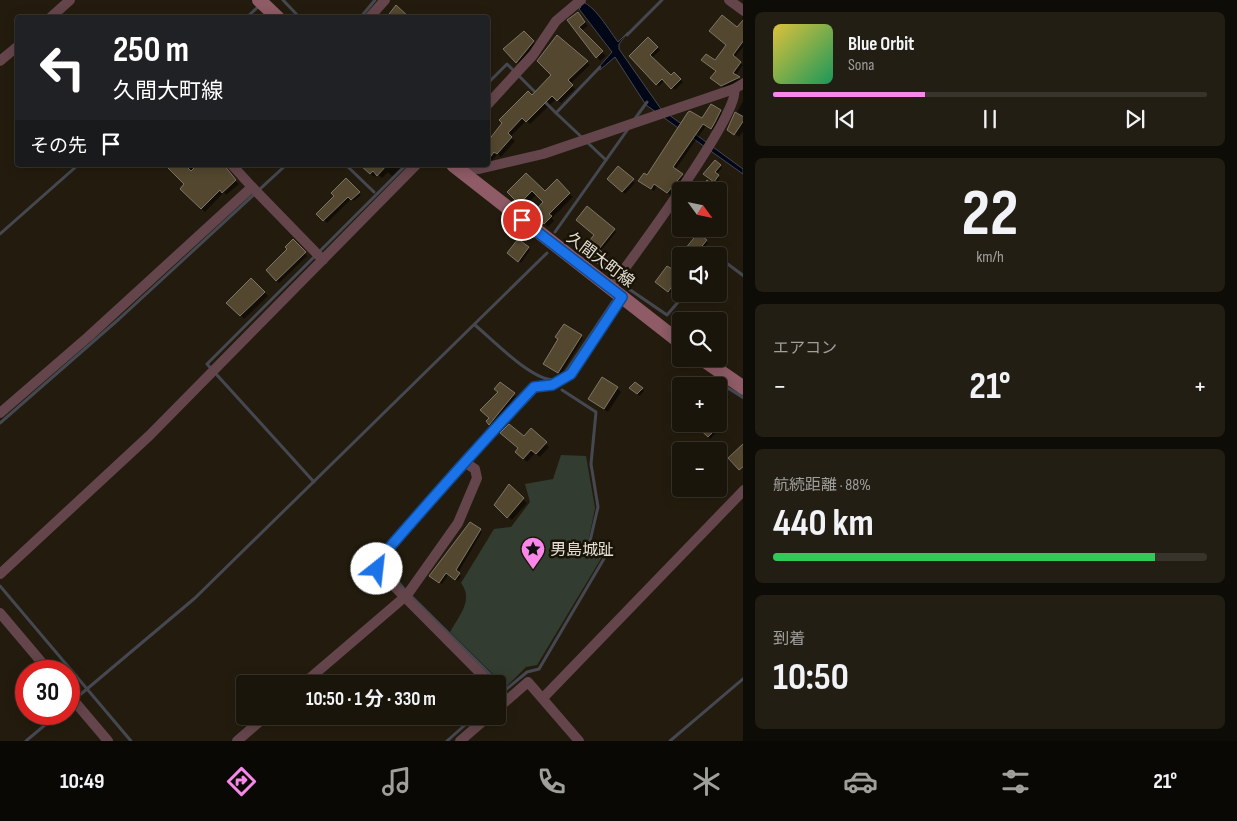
<!DOCTYPE html>
<html lang="ja">
<meta charset="utf-8">
<style>
:root{--surface:#1a150a;--page:#231e13;--text:#f1f3f6;--muted:#9f9f9c;--line:#38342b;--accent:#f987e9}
body{margin:0;font-family:"Sofia Sans Condensed","Noto Sans JP",sans-serif;background:var(--page);color:var(--text);height:100vh;display:flex;flex-direction:column;font-size:19px;white-space:nowrap}
*{box-sizing:border-box;margin:0}
p{font-size:16px;color:var(--muted)}
.icon{flex:none;width:28px;height:28px;fill:none;stroke:currentColor;stroke-width:2;stroke-linecap:round;stroke-linejoin:round}
.map{position:relative;flex:1;overflow:hidden}
.details{display:flex;flex-direction:column;gap:12px;padding:12px;background:#0e0c06;width:494px}
.details>*{flex:none}
.top-card{position:absolute;left:15px;top:15px;width:475px;height:152px;border-radius:5px;box-shadow:0 2px 12px #0003,0 0 0 1px var(--line);background:#202124;color:#fff;overflow:hidden}
.needle{width:32px;rotate:123deg}
.fabs{position:absolute;left:672px;top:182px;display:grid;gap:10px}
.fabs a{display:grid;place-items:center;width:55px;height:55px;border-radius:5px;background:var(--surface);box-shadow:0 2px 12px #0003,0 0 0 1px var(--line);font-size:25px}
.speed{position:absolute;left:15px;top:660px;display:flex;gap:10px;font-size:25px;font-weight:700;text-align:center}
.speed>*{display:grid;place-content:center;width:65px;height:65px;border-radius:50%;background:var(--surface);box-shadow:0 2px 12px #0003,0 0 0 1px var(--line);line-height:1}
.speed .limit{border:8px solid #d22;background:#fff;color:#111}
.pin{position:absolute;display:grid;place-items:center;width:42px;height:42px;color:#fff;margin:-21px;border:2px solid #fff;border-radius:50%;box-shadow:0 1px 5px #0007}
.me{position:absolute;width:55px;margin:-28px;rotate:29deg;stroke-linejoin:round;filter:drop-shadow(0 0 4px #0008)}
.turn{display:flex;align-items:center;gap:18px;height:105px;padding:0 15px;font-size:22px}
.turn .icon{width:65px;height:65px;stroke-width:2.5}
.turn b{display:block;font-size:35px;line-height:42px}
.then{display:flex;align-items:center;height:48px;padding:0 15px;background:#0003;gap:10px;font-size:19px}
.big{font-size:38px;font-weight:700;line-height:1.1}
.details .card{flex:1;display:flex;flex-direction:column;justify-content:center;gap:8px;min-width:0;padding:0 18px;border-radius:8px;background:var(--page)}
.details .dial{align-items:center;gap:0}
.dial b{font-size:65px;line-height:1}
.song{display:flex;align-items:center;gap:15px}
.cover{width:60px;height:60px;border-radius:8px;background:linear-gradient(135deg,hsl(50 70% 55%),hsl(150 70% 35%))}
.played{height:5px;border-radius:2px;background:linear-gradient(90deg,var(--accent) 35%,var(--line) 35%)}
.keys{display:flex;justify-content:space-around;direction:ltr}
.heat{display:flex;justify-content:space-between;align-items:center;font-size:28px;direction:ltr}
.charge{height:8px;border-radius:4px;background:linear-gradient(90deg,#34c759 88%,var(--line) 0)}
.trip{position:absolute;left:236px;top:675px;width:270px;height:50px;border-radius:5px;background:var(--surface);box-shadow:0 2px 12px #0003,0 0 0 1px var(--line);font-weight:700;line-height:50px;text-align:center}
.tab-bar{display:flex;height:80px;justify-content:space-around;align-items:center;background:#0a0804;color:var(--muted)}
.tab-bar .icon{width:35px;height:35px}
.tab-bar .active{color:var(--accent)}
.tab-bar b{font-size:22px;color:var(--text)}
main{display:flex;flex:1;min-height:0}
.map>svg:first-child{display:block}
.green{fill:#323c30}
.water{fill:#010717;stroke:#454851}
.shadow{fill:#0007}
.lines{fill:none;stroke-linecap:round;stroke-linejoin:round}
.stream{stroke:#454851;stroke-width:3}
.building{fill:#53472f;stroke:#7e7666}
.minor{stroke:#65454c;stroke-width:10}
.secondary{stroke:#8e5b66;stroke-width:14}
.route-casing{stroke:#114b97;stroke-width:12}
.route{stroke:#1a73e8;stroke-width:9}
.labels{text-anchor:middle;stroke-width:5;stroke-linejoin:round;paint-order:stroke}
.street-label{font-size:16px;fill:#e4e0d7;stroke:#191306}
.poi-label{font-size:16px;fill:#e4e0d7;stroke:#191306;text-anchor:start}
</style>
<main>
<div class="map">
<svg width="744" height="741" viewBox="0 0 744 741">
<rect width="100%" height="100%" fill="#231c0e"/>
<path class="green" d="M561 455 586 456 595 508 588 543 602 557 537 665 526 667 506 687 450 632C459 616 474 600 461 583L494 529 511 527 530 502 525 484 553 479Z"/>
<path class="water" d="M575 0C592 0 606 26 618 42L628 32 619 44V49L661 109 743 169V174L646 105 615 57 600 70 598 68 612 52 579 9 581 7Z"/>
<g class="shadow">
<polygon points="581,17 588,26 581,31 606,56 600,61 569,21"/>
<polygon points="744,21 744,46 734,58 743,65 735,76 741,80 724,88 714,81 717,71 715,62"/>
<polygon points="524,32 536,44 519,64 504,49"/>
<polygon points="557,37 590,65 570,84 575,89 561,103 556,99 530,124 526,121 510,137 515,141 501,157 498,154 490,163 488,161 488,143 553,75"/>
<polygon points="648,39 660,50 652,58 671,77 674,74 683,82 675,90 665,80 659,86 630,56"/>
<polygon points="744,99 744,130 739,137 728,129"/>
<polygon points="720,111 723,114 714,131 706,126 675,170 685,177 671,195 657,186 654,191 643,183 703,120"/>
<polygon points="165,165 219,165 239,184 226,195 224,192 205,212 182,189 186,184"/>
<polygon points="362,165 403,165 392,176 388,172 382,178 377,174 374,177"/>
<polygon points="720,166 722,168 716,175 720,178 716,183 706,175"/>
<polygon points="619,168 635,183 625,194 609,179"/>
<polygon points="526,175 545,193 557,181 573,197 552,218 554,221 548,227 534,213 545,202 537,194 524,207 509,192"/>
<polygon points="346,180 361,195 354,201 351,199 327,223 318,214 336,196"/>
<polygon points="707,182 722,193 719,197 719,191 700,191"/>
<polygon points="614,230 616,232 600,252 618,270 615,275 585,253 596,235"/>
<polygon points="293,241 307,256 279,283 267,270 289,249"/>
<polygon points="706,241 708,243 698,256 687,249"/>
<polygon points="528,248 530,250 521,263 511,255"/>
<polygon points="668,268 681,276 681,281 671,293 659,284"/>
<polygon points="251,280 268,296 244,319 228,303"/>
<polygon points="581,336 583,338 561,374 547,366"/>
<polygon points="617,388 621,392 608,412 590,399"/>
<polygon points="719,388 729,397 726,401 728,403 719,415"/>
<polygon points="642,389 644,391 640,396 633,391"/>
<polygon points="499,392 516,396 492,426 487,421"/>
<polygon points="719,421 723,426 710,439 698,426 701,424 719,424"/>
<polygon points="531,430 549,447 540,457 535,453 527,462 516,452"/>
<polygon points="509,486 527,503 512,520 495,505"/>
<polygon points="480,530 482,532 458,573 461,576 458,581 448,575 442,584 433,578"/>
</g>
<g class="lines">
<g class="stream">
<polyline points="283,0 300,18"/>
<polyline points="246,18 259,6"/>
<polyline points="360,18 375,0"/>
<polyline points="627,35 662,0"/>
<polyline points="488,83 507,64 537,94"/>
<polyline points="543,100 556,113 600,67"/>
<polyline points="556,113 606,160"/>
<polyline points="634,120 647,102"/>
<polyline points="346,165 374,192"/>
<polyline points="555,232 628,129"/>
<polyline points="0,234 78,165"/>
<polyline points="717,256 744,276"/>
<polyline points="626,287 667,315 685,294"/>
<path d="M475 325C494 341 531 380 554 380"/>
<polyline points="565,373 613,301"/>
<polyline points="715,380 744,398"/>
<polyline points="0,423 119,319 286,165"/>
<polyline points="314,482 207,364 406,165"/>
<polyline points="384,565 405,590 506,690"/>
<polyline points="0,586 131,741"/>
<polyline points="503,692 527,672 539,669 605,557 590,541 598,507 591,464 596,412 562,390"/>
<polyline points="81,694 195,598 547,253"/>
<polyline points="26,741 58,714"/>
<polyline points="447,741 475,716"/>
<polyline points="670,741 744,678"/>
</g>
</g>
<g class="building">
<polygon points="396,5 410,18 386,18"/>
<polygon points="578,12 585,22 579,27 603,51 596,58 567,20"/>
<polygon points="722,15 737,27 744,19 744,40 733,55 741,62 733,73 740,77 721,86 710,78 716,71 701,60 706,54 715,60 726,45 709,31"/>
<polygon points="524,31 534,41 516,63 503,49"/>
<polygon points="557,35 588,61 568,80 573,85 557,101 552,96 526,122 522,118 508,133 512,137 497,154 494,152 488,160 488,141 502,123 499,120 528,91 532,95 551,75 537,61"/>
<polygon points="648,37 658,47 650,55 671,75 674,72 681,79 671,89 662,79 656,85 629,56"/>
<polygon points="711,104 721,110 715,122 711,129 703,124 673,167 683,174 667,193 654,184 651,189 638,181 644,173 647,175 688,112 690,111 702,118"/>
<polygon points="735,112 744,117 744,120 734,135 727,130"/>
<polygon points="715,160 721,165 715,172 719,175 714,182 703,174"/>
<polygon points="165,165 185,165 191,171 197,165 224,165 236,180 222,193 220,190 201,209 180,189 184,184"/>
<polygon points="360,165 387,165 377,176 373,171 370,174"/>
<polygon points="618,166 634,179 622,192 607,179"/>
<polygon points="526,173 545,191 557,179 570,193 549,214 552,216 544,224 533,213 543,202 532,191 519,204 507,192"/>
<polygon points="346,178 360,192 351,200 348,197 323,221 316,214 334,196 331,193"/>
<polygon points="707,180 721,191 698,191"/>
<polygon points="587,206 615,229 599,249 617,267 612,274 581,251 594,235 576,220"/>
<polygon points="698,233 707,240 694,256 685,249"/>
<polygon points="293,239 306,252 276,281 266,270 287,249 285,247"/>
<polygon points="518,239 529,247 518,262 507,253"/>
<polygon points="667,266 681,274 668,292 655,282"/>
<polygon points="251,278 265,292 240,316 226,303"/>
<polygon points="564,324 582,335 558,373 543,364 558,339 555,337"/>
<polygon points="602,377 618,387 604,409 588,399"/>
<polygon points="500,382 515,393 489,425 486,421 489,418 480,410 498,392 494,389"/>
<polygon points="635,382 643,388 637,394 629,388"/>
<polygon points="509,424 524,436 531,428 547,442 536,454 531,450 523,459 515,452 518,448 500,433"/>
<polygon points="694,424 721,424 708,437"/>
<polygon points="744,443 744,466 739,470 728,458"/>
<polygon points="509,484 524,498 507,518 494,505"/>
<polygon points="470,522 481,529 456,570 460,573 455,580 446,573 439,583 429,576"/>
</g>
<g class="lines">
<g class="minor">
<polyline points="729,0 744,11"/>
<polyline points="50,18 70,0"/>
<polyline points="369,18 385,0"/>
<polyline points="0,61 18,46"/>
<polyline points="488,104 533,55 556,21 581,0"/>
<polyline points="457,168 479,169 543,154 734,89 744,83"/>
<polyline points="252,187 323,260"/>
<path d="M610 288C628 265 744 108 734 89"/>
<polyline points="0,413 88,337 252,187 232,165"/>
<polyline points="0,574 150,435 416,165"/>
<polyline points="0,613 49,671"/>
<polyline points="303,684 407,595 458,523 477,478 475,469 464,462"/>
<polyline points="491,684 377,569 376,563 464,462 534,387 552,385 571,374 622,297"/>
<polyline points="498,691 506,699"/>
<polyline points="69,695 108,741"/>
<polyline points="543,698 744,490"/>
<polyline points="498,708 528,682 579,741"/>
<polyline points="237,741 266,716"/>
<polyline points="460,741 489,716"/>
</g>
<g class="secondary">
<polyline points="259,0 278,18"/>
<polyline points="453,165 681,343"/>
<polyline points="702,359 744,388"/>
</g>
</g>
<g class="lines">
<defs>
<path id="route" d="M377 569 376 563C428 503 480 444 534 387L552 385 571 374 622 297 522 220"/>
</defs>
<use href="#route" class="route-casing"/>
<use href="#route" class="route"/>
</g>
<defs>
<symbol id="sight-pin" viewBox="-11 -11 22 30"><path d="M0 17L-7.5 6A9.5 9.5 0 1 1 7.5 6Z" fill="#f987e9" stroke="#191306"/><path d="M0-6L1.8-2.2L6-1.7L2.9 1.2L3.7 5.4L0 3.3L-3.7 5.4L-2.9 1.2L-6-1.7L-1.8-2.2Z" fill="#111"/></symbol>
</defs>
<g fill-rule="evenodd">
<use href="#sight-pin" x="519" y="535" width="28" height="38"/>
</g>
<g class="labels">
<g class="street-label">
<text transform="translate(601 259) rotate(37)" y="6">久間大町線</text>
</g>
<g class="poi-label">
<text x="550" y="555">男島城趾</text>
</g>
</g>
</svg>
<div class="fabs">
<a><svg class="needle" viewBox="-14 -14 28 28"><path d="M0-13l5 13h-10z" fill="#e53935"/><path d="M0 13l5-13h-10z" fill="#9f9f9c"/></svg></a>
<a><svg class="icon" aria-label="sound" viewBox="0 0 24 24"><path d="M4 9h4l5-4v14l-5-4H4zM17 9q2 3 0 6"/></svg></a>
<a><svg class="icon" aria-label="search" viewBox="0 0 24 24"><circle cx="10" cy="10" r="6"/><path d="M15 15l6 6"/></svg></a>
<a>+</a>
<a>−</a>
</div>
<div class="speed"><div class="limit">30</div></div>
<div class="pin" style="left:522px;top:220px;background:#d93025"><svg class="icon" aria-label="arrive" viewBox="0 0 24 24"><path d="M6 21V4h12l-3 4 3 4H6"/></svg></div>
<svg class="me" style="left:377px;top:569px" viewBox="-20 -20 40 40"><circle r="19" fill="#fff"/><path d="M0-13L10 11 0 6-10 11z" fill="#1a73e8"/></svg>
<div class="trip">10:50 · 1 分 · 330 m</div>
<div class="top-card">
<div class="turn"><svg class="icon" aria-label="left" viewBox="0 0 24 24"><path d="M17 20v-9H6M10 6l-5 5 5 5"/></svg><div><b>250 m</b>久間大町線</div></div>
<div class="then">その先<svg class="icon" aria-label="arrive" viewBox="0 0 24 24"><path d="M6 21V4h12l-3 4 3 4H6"/></svg></div>
</div>
</div>
<section class="details">
<div class="card">
<div class="song"><i class="cover"></i><div><b>Blue Orbit</b><p>Sona</p></div></div>
<div class="played"></div>
<div class="keys"><svg class="icon" aria-label="previous" viewBox="0 0 24 24"><path d="M18 5L8 12l10 7zM5 5v14"/></svg><svg class="icon" aria-label="pause" viewBox="0 0 24 24"><path d="M8 5v14M16 5v14"/></svg><svg class="icon" aria-label="next" viewBox="0 0 24 24"><path d="M6 5l10 7-10 7zM19 5v14"/></svg></div>
</div>
<div class="card dial"><b>22</b><p>km/h</p></div>
<div class="card"><p>エアコン</p>
<div class="heat"><a>−</a><b class="big">21°</b><a>+</a></div>
</div>
<div class="card"><p>航続距離 · 88%</p><b class="big">440 km</b><div class="charge"></div></div>
<div class="card"><p>到着</p><b class="big">10:50</b></div>
</section>
</main>
<nav class="tab-bar">
<b>10:49</b>
<svg class="icon active" aria-label="directions" viewBox="0 0 24 24"><path d="M12 3l9 9-9 9-9-9zM9 14v-3h6M13 9l2 2-2 2"/></svg>
<svg class="icon" aria-label="music" viewBox="0 0 24 24"><path d="M9 18V5l10-2v13"/><circle cx="6" cy="18" r="3"/><circle cx="16" cy="16" r="3"/></svg>
<svg class="icon" aria-label="phone" viewBox="0 0 24 24"><path d="M5 4h4l2 5-3 2q2 4 5 5l2-3 5 2v4C11 20 4 13 5 4z"/></svg>
<svg class="icon" aria-label="climate" viewBox="0 0 24 24"><path d="M12 3v18M4 7l16 10M4 17L20 7"/></svg>
<svg class="icon" aria-label="car" viewBox="0 0 24 24"><path d="M5 17H2v-5l4-1 3-4h7l3 4 3 1v5h-3M9 17h6M6 11h13"/><circle cx="7" cy="17" r="2"/><circle cx="17" cy="17" r="2"/></svg>
<svg class="icon" aria-label="filters" viewBox="0 0 24 24"><path d="M4 7h16M4 17h16"/><circle cx="9" cy="7" r="2"/><circle cx="15" cy="17" r="2"/></svg>
<b>21°</b>
</nav>
